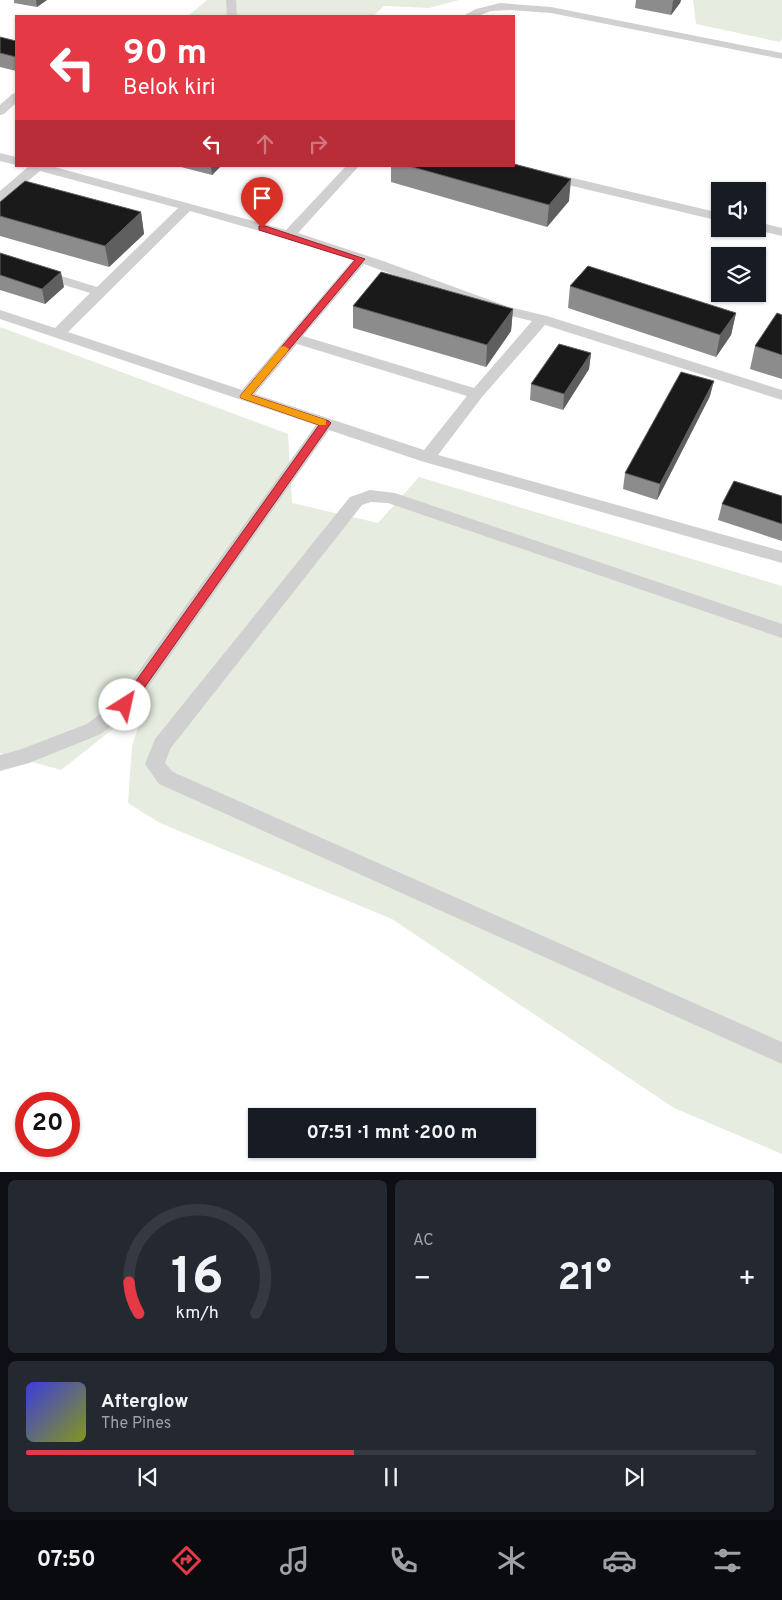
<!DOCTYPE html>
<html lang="id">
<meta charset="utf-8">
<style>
:root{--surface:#171b24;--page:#242831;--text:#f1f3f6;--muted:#9ea1a6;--line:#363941;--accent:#e63946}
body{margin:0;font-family:Overpass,sans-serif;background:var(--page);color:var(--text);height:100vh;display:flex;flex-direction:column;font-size:19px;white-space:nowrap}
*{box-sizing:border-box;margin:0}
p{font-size:16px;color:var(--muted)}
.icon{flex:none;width:28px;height:28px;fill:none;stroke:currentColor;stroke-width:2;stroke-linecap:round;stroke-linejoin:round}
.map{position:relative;height:1172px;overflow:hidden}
.details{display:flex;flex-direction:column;gap:8px;padding:8px;background:#0d0f14;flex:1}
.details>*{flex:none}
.banner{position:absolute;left:15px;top:15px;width:500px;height:152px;border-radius:0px;box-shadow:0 1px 4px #0004;background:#e63946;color:#fff;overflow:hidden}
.tools{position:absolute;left:711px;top:182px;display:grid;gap:10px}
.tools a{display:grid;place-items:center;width:55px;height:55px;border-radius:0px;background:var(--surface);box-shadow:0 1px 4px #0004;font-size:25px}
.speed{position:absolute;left:15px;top:1092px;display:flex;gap:10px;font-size:25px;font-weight:700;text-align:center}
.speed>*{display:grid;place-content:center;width:65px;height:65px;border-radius:50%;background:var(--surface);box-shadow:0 1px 4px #0004;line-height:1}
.speed .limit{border:8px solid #d22;background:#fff;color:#111}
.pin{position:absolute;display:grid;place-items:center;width:42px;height:42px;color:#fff;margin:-51px -21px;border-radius:50% 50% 50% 0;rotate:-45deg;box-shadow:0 0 5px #0007}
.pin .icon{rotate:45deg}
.me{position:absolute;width:55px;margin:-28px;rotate:35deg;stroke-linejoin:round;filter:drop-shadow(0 0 4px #0008)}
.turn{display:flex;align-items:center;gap:18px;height:105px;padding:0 25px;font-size:22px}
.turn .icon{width:65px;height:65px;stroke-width:2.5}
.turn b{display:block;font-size:35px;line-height:42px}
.lanes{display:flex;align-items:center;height:48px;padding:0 25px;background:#0003;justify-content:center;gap:25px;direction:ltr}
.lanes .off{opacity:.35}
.big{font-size:38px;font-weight:700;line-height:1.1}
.details .card{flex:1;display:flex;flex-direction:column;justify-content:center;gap:8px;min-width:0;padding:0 18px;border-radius:8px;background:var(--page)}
.details .dial{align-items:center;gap:0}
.dial svg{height:130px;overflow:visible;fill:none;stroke:var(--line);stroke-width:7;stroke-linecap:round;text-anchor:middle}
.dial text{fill:var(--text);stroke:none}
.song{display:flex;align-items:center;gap:15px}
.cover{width:60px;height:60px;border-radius:8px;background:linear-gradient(135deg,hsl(240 70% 55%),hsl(70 70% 35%))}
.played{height:5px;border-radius:2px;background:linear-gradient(90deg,var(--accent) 45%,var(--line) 45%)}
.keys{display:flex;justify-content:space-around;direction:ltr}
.heat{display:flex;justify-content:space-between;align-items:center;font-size:28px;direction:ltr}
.details .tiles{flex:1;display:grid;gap:8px;grid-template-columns:1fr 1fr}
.card:last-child{grid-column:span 2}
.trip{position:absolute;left:248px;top:1108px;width:288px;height:50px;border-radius:0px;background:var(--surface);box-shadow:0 1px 4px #0004;font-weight:700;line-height:50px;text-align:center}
.menu{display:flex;height:80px;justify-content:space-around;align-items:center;background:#090b0e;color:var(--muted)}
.menu .icon{width:35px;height:35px}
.menu .selected{color:var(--accent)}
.menu b{font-size:22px;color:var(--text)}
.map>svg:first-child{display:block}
.green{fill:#e6ecdf}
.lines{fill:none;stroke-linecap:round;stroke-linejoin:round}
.service{fill:#d0d0d0;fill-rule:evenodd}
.wall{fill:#8c8c8c}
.shaded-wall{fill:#5f5f5f}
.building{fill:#1a1a1a;stroke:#5f5f5f}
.route{fill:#e63946;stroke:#96252e}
.slow{fill:#f59e0b}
</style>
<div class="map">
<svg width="782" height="1173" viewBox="0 0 782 1173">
<rect width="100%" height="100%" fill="#fff"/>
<g class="green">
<polygon points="207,0 459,0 429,8 384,6 373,16 188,16"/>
<polygon points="693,0 782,0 782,39 780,42 696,24"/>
<polygon points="0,327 288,434 292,503 378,523 419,477 782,586 782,1154 674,1108 392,919 160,823 128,803 132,746 146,703 61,770 0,753"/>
</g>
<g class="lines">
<g class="service">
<polygon points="226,0 236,0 237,16 227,16"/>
<polygon points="500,3 551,7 782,53 782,59 551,13 510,10 491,11 478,16 463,16 476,9"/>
<polygon points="16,93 16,103 4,114 0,115 0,105 12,94"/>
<polygon points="0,153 16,157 16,165 0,161"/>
<polygon points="514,164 720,213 720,221 505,170 499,166 514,166"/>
<path d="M29 166H51L286 230 346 166H359L298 233 383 261 509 307 547 316 782 390V400L545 325 482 397 438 455 782 551V563L421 461 329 430 132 710 101 734 29 763 0 771V755L19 750 87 724 118 700 316 425 0 319V310L55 328 90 293 0 265V257L97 287 178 208 40 171 5 200 0 201V191ZM190 211 284 238 353 260 242 390 68 332ZM364 264 499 313 532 321 474 388 303 336ZM297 344 467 396 424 450 255 394Z"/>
<polygon points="758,222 782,228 782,236 753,229 758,229"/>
<polygon points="370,490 395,493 782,624 782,638 388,503 371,502 362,505 170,749 165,763 173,772 782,1042 782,1064 159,784 145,764 155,739 350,497"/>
</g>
</g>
<g class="wall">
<polygon points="14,0 47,0 37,7 14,3"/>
<polygon points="636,0 681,0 680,3 671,15 635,8"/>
<polygon points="0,37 16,41 16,71 0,67"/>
<polygon points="177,166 221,166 212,175"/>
<polygon points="391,166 514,166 569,201 547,227 391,182"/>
<polygon points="0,202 141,212 144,234 109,267 0,236"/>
<polygon points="0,253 64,287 45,304 0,290"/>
<polygon points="570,286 736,313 731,335 716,357 568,308"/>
<polygon points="353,306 513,309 511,331 486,367 353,328"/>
<polygon points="782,315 782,379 750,369 755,346"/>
<polygon points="591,353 589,369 563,410 530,400 531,384"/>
<polygon points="710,396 657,500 623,489 625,473"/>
<polygon points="782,496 782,541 718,520 722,504"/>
</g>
<g class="shaded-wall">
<polygon points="36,0 47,0 37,7"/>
<polygon points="674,0 681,0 680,3 671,15 673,1"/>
<polygon points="211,166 221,166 212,175"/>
<polygon points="571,179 569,201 547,227 549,205"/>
<polygon points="141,212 144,234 109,267 105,246"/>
<polygon points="61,272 64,287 45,304 42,289"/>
<polygon points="513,309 511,331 486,367 487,345"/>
<polygon points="736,313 731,335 716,357 720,335"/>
<polygon points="591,353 589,369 563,410 564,394"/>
<polygon points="714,381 710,396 657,500 660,484"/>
</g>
<g class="building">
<polygon points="0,37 16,41 16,57 0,53"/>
<polygon points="514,164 571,179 549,205 409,166 514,166"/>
<polygon points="25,181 141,212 105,246 0,216 0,202"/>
<polygon points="0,253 61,272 42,289 0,275"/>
<polygon points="588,266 736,313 720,335 570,286"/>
<polygon points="381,272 513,309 487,345 353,306"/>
<polygon points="777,313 782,315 782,355 755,346"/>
<polygon points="559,344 591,353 564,394 531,384"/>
<polygon points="681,372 714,381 660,484 625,473"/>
<polygon points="734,481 782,496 782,524 722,504"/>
</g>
<polygon class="route" points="259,226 265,226 365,259 251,395 329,421 331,423 130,708 121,708 119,705 121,702 319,425 241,398 240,396 355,260 259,230"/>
<polygon class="slow" points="284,346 289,349 287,352 251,395 326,420 326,425 319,425 241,398 240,396 281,347"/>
</svg>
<div class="tools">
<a><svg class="icon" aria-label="sound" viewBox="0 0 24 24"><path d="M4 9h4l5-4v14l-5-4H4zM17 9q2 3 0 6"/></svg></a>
<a><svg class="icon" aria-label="layers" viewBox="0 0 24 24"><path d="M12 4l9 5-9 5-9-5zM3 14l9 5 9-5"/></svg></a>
</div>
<div class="speed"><div class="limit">20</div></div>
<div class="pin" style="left:262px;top:228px;background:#d93025"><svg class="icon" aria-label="arrive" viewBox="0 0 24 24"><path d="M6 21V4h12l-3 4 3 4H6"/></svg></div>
<svg class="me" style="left:125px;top:705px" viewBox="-20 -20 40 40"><circle r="19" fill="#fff"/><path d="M0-13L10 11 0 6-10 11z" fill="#e63946"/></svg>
<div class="trip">07:51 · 1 mnt · 200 m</div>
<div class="banner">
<div class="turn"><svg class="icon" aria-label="left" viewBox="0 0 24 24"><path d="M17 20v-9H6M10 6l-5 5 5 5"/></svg><div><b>90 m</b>Belok kiri</div></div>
<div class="lanes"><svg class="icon" aria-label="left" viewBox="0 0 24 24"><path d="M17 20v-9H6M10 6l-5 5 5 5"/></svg><svg class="icon off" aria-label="ahead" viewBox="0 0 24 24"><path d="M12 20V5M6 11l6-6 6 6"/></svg><svg class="icon off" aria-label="right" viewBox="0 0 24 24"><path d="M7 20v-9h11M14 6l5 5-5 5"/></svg></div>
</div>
</div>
<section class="details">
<div class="tiles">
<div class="card dial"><svg viewBox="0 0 100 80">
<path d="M14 69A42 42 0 1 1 86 69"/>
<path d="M14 69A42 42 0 0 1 8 50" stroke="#e63946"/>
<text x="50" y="56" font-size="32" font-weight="700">16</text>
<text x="50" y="72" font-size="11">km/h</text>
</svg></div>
<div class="card"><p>AC</p>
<div class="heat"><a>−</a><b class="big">21°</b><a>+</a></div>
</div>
<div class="card">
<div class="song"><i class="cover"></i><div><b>Afterglow</b><p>The Pines</p></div></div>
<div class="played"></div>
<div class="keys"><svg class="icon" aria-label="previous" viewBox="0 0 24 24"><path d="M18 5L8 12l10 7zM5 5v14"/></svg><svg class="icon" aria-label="pause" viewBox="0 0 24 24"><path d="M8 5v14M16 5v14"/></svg><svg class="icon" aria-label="next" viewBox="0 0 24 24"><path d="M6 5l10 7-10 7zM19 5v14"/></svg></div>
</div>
</div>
</section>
<nav class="menu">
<b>07:50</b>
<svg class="icon selected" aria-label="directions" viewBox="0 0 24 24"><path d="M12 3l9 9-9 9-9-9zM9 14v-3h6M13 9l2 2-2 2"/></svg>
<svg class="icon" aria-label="music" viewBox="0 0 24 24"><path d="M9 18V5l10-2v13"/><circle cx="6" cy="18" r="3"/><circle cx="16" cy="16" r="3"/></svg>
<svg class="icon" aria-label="phone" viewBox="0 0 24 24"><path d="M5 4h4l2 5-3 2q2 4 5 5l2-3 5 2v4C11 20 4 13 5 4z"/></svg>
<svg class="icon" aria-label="climate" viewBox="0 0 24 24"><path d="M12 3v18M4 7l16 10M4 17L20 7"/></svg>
<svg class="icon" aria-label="car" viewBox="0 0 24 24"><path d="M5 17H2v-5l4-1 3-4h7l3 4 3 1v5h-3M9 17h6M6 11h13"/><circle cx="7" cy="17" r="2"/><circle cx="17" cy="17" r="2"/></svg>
<svg class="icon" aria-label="filters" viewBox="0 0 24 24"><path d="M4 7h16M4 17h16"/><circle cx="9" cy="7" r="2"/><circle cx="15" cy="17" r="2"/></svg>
</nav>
